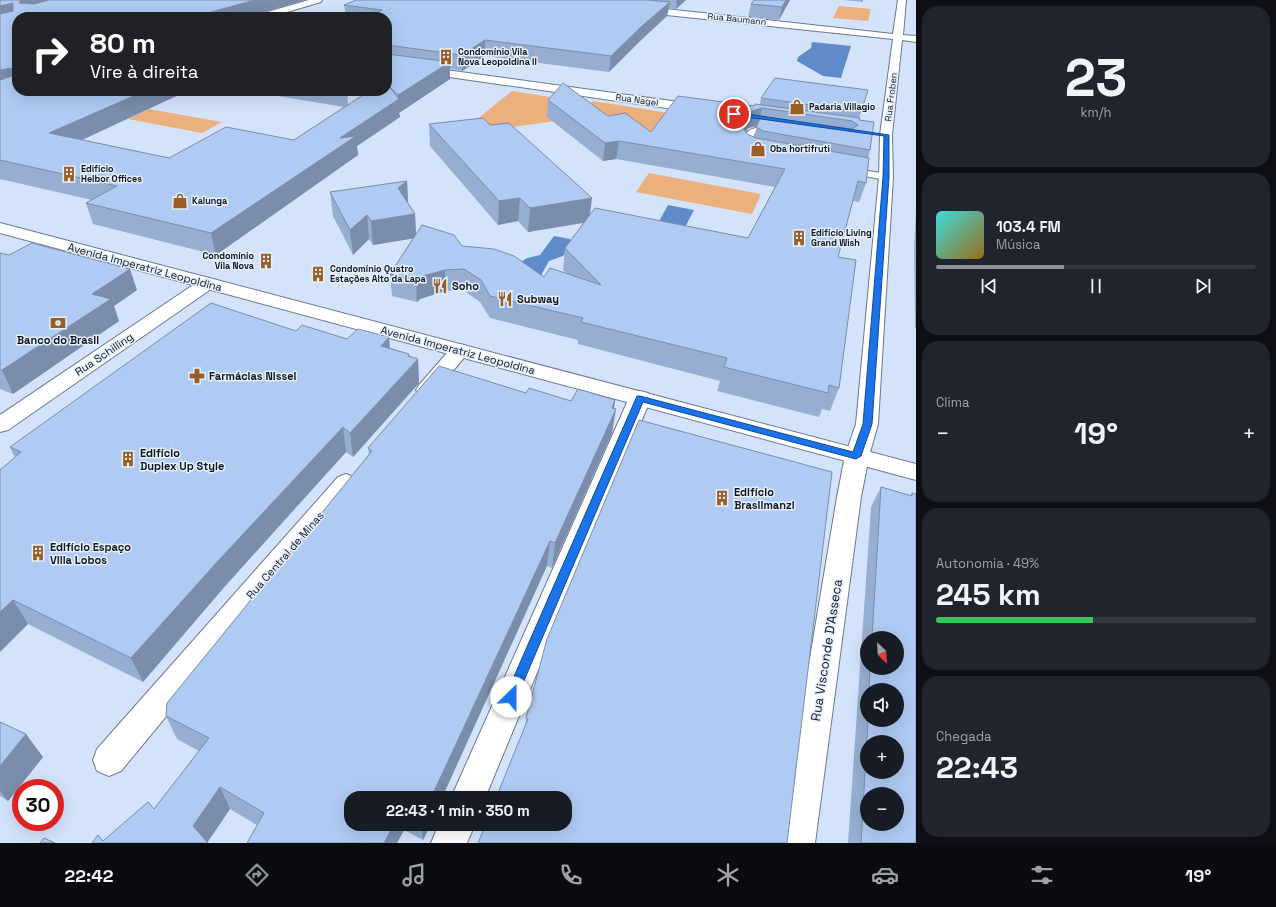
<!DOCTYPE html>
<html lang="pt">
<meta charset="utf-8">
<style>
:root{--surface:#171b24;--page:#20242c;--text:#f1f3f6;--muted:#9ea1a6;--line:#363941;--accent:#8c9099}
body{margin:0;font-family:"Space Grotesk",sans-serif;background:var(--page);color:var(--text);height:100vh;display:flex;flex-direction:column;font-size:15px;white-space:nowrap}
*{box-sizing:border-box;margin:0}
p{font-size:13px;color:var(--muted)}
.icon{flex:none;width:22px;height:22px;fill:none;stroke:currentColor;stroke-width:2;stroke-linecap:round;stroke-linejoin:round}
.map{position:relative;flex:1;overflow:hidden}
.side{display:flex;flex-direction:column;gap:6px;padding:6px;background:#0d0f14;width:360px}
.side>*{flex:none}
.guide{position:absolute;left:12px;top:12px;width:380px;height:84px;border-radius:16px;box-shadow:0 4px 16px #0002;background:#202124;color:#fff;overflow:hidden}
.needle{width:26px;rotate:155deg}
.fabs{position:absolute;left:860px;top:631px;display:grid;gap:8px}
.fabs a{display:grid;place-items:center;width:44px;height:44px;border-radius:50%;background:var(--surface);box-shadow:0 4px 16px #0002;font-size:20px}
.speed{position:absolute;left:12px;top:779px;display:flex;gap:8px;font-size:20px;font-weight:700;text-align:center}
.speed>*{display:grid;place-content:center;width:52px;height:52px;border-radius:50%;background:var(--surface);box-shadow:0 4px 16px #0002;line-height:1}
.speed .limit{border:6px solid #d22;background:#fff;color:#111}
.pin{position:absolute;display:grid;place-items:center;width:34px;height:34px;color:#fff;margin:-17px;border:2px solid #fff;border-radius:50%;box-shadow:0 1px 4px #0007}
.me{position:absolute;width:44px;margin:-22px;rotate:23deg;stroke-linejoin:round;filter:drop-shadow(0 0 3px #0008)}
.turn{display:flex;align-items:center;gap:14px;height:84px;padding:0 12px;font-size:18px}
.turn .icon{width:52px;height:52px;stroke-width:2.5}
.turn b{display:block;font-size:28px;line-height:34px}
.big{font-size:30px;font-weight:700;line-height:1.1}
.side .card{flex:1;display:flex;flex-direction:column;justify-content:center;gap:6px;min-width:0;padding:0 14px;border-radius:16px;background:var(--page)}
.side .dial{align-items:center;gap:0}
.dial b{font-size:52px;line-height:1}
.song{display:flex;align-items:center;gap:12px}
.cover{width:48px;height:48px;border-radius:6px;background:linear-gradient(135deg,hsl(180 70% 55%),hsl(40 70% 35%))}
.played{height:4px;border-radius:2px;background:linear-gradient(90deg,var(--accent) 40%,var(--line) 40%)}
.keys{display:flex;justify-content:space-around;direction:ltr}
.heat{display:flex;justify-content:space-between;align-items:center;font-size:22px;direction:ltr}
.charge{height:6px;border-radius:3px;background:linear-gradient(90deg,#34c759 49%,var(--line) 0)}
.trip{position:absolute;left:344px;top:791px;width:228px;height:40px;border-radius:16px;background:var(--surface);box-shadow:0 4px 16px #0002;font-weight:700;line-height:40px;text-align:center}
.dock{display:flex;height:64px;justify-content:space-around;align-items:center;background:#090b0e;color:var(--muted)}
.dock .icon{width:28px;height:28px}
.dock .active{color:var(--accent)}
.dock b{font-size:18px;color:var(--text)}
main{display:flex;flex:1;min-height:0}
.map>svg:first-child{display:block}
.green{fill:#ecaf7e}
.water{fill:#608bca}
.lines{fill:none;stroke-linecap:round;stroke-linejoin:round}
.lane-casing{stroke:#6b798e;stroke-width:2}
.street-casing{stroke:#6b798e;stroke-width:2}
.secondary-casing{stroke:#6b798e;stroke-width:2}
.lane{fill:#fff;fill-rule:evenodd}
.street{fill:#fff;fill-rule:evenodd}
.secondary{fill:#fff;fill-rule:evenodd}
.wall{fill:#96aed1;fill-rule:evenodd}
.shaded-wall{fill:#7a8daa}
.building{fill:#afcaf3;stroke:#7a8daa;fill-rule:evenodd}
.route{fill:#1a73e8;stroke:#114b97}
.labels{text-anchor:middle;stroke-width:3;stroke-linejoin:round;paint-order:stroke}
.far-street-label{font-size:9px;fill:#10161e;stroke:#e6f0fe}
.far-poi-label{font-size:9px;font-weight:bold;fill:#10161e;stroke:#e6f0fe;text-anchor:start}
.street-label{font-size:11px;fill:#10161e;stroke:#e6f0fe}
.poi-label{font-size:11px;font-weight:bold;fill:#10161e;stroke:#e6f0fe;text-anchor:start}
.near-street-label{font-size:13px;fill:#10161e;stroke:#e6f0fe}
</style>
<main>
<div class="map">
<svg width="916" height="843" viewBox="0 0 916 843">
<rect width="100%" height="100%" fill="#d3e3fb"/>
<g class="green">
<polygon points="839,6 871,9 868,21 833,18"/>
<polygon points="512,91 582,102 564,120 459,134"/>
<polygon points="593,101 669,113 654,133 575,120"/>
<polygon points="149,109 222,122 202,133 128,119"/>
<polygon points="649,173 761,194 752,214 636,192"/>
</g>
<g class="water">
<polygon points="812,42 851,46 841,78 823,76 797,61 798,57 811,48"/>
<polygon points="668,205 694,210 679,239 652,234"/>
<polygon points="554,236 570,239 571,245 563,256 549,261 539,279 521,262 527,258 540,255"/>
</g>
<g class="lines">
<defs>
<g id="lane">
<path d="M763 127 779 130 781 132 776 135 755 133 750 145 757 152 752 155 749 154 740 146C748 131 745 129 763 127Z"/>
<polygon points="846,167 886,174 891,177 886,180 842,172 841,170"/>
</g>
<g id="street">
<polygon points="309,0 322,0 321,2 270,17 256,17 257,15"/>
<polygon points="898,0 906,0 903,35 916,36 916,42 902,40 892,135 893,177 878,424 869,456 861,497 815,843 779,843 837,497 845,456 856,424 879,177 880,135 893,39 638,12 634,9 638,6 893,34"/>
<polygon points="387,62 701,105 705,106 707,109 705,112 701,113 387,68"/>
<polygon points="208,278 214,279 217,283 214,287 8,430 0,432 0,415 202,279"/>
<polygon points="460,344 467,346 470,350 467,354 433,395 426,397 419,395 416,390 419,385 453,346"/>
<polygon points="640,391 648,393 651,398 485,798 451,798 629,398 632,393"/>
<polygon points="346,474 354,477 358,483 354,489 121,771 109,776 97,771 93,760 97,749 338,477"/>
<polygon points="439,824 475,824 467,843 431,843"/>
</g>
<polygon id="secondary" points="0,223 916,464 916,480 0,233"/>
</defs>
<use href="#lane" class="lane-casing"/>
<use href="#street" class="street-casing"/>
<use href="#secondary" class="secondary-casing"/>
<use href="#lane" class="lane"/>
<use href="#street" class="street"/>
<use href="#secondary" class="secondary"/>
</g>
<g class="wall">
<polygon points="0,0 305,0 246,17 17,17 17,91 187,91 82,140 169,158 294,140 344,107 248,91 347,91 348,104 387,91 387,17 346,17 344,5 356,0 686,0 676,9 669,8 667,16 640,41 609,72 485,56 462,71 450,69 450,79 399,113 400,117 357,146 358,155 216,255 93,224 86,203 92,200 0,179"/>
<polygon points="754,0 790,0 779,20 748,17 751,4"/>
<polygon points="843,0 863,0 863,2"/>
<path d="M761 98 861 112 859 120 870 150 868 158 866 183 859 202 853 201 838 257 839 388 830 411 822 409 819 417 717 391 720 381 578 344V340L490 318 480 302 463 290 445 291 420 299 417 302 392 296 390 274 413 238 373 245 369 239 353 255 333 216 330 192 407 181 408 202 415 214 416 234 462 246 544 277 567 274 563 270 565 248 584 222 528 232 518 221 498 225 430 146 429 124 490 125 590 215 748 238 775 187 616 159 603 161 547 117 548 100 608 116 651 132 760 104ZM757 126 754 137 747 134 746 132 748 128Z"/>
<polygon points="916,209 916,328 915,328 914,249"/>
<polygon points="0,253 137,290 114,306 119,321 13,394 0,389"/>
<polygon points="296,331 347,339 390,348 410,356 418,359 419,383 353,457 346,452 226,585 143,682 28,624 0,652 15,458 10,447"/>
<polygon points="526,393 571,401 615,400 614,408 612,433 552,568 547,566 351,798 351,824 431,824 423,840 404,830 397,843 247,843 257,825 230,809 207,842 103,841 154,809 199,751 177,739 166,716 369,454 368,448"/>
<path d="M881 487 910 496 912 493 916 843H848L871 507ZM867 638H897V668H867ZM867 690H897V720H867Z"/>
<polygon points="526,718 787,843 525,728"/>
<polygon points="0,722 43,757 8,801 0,796"/>
</g>
<g class="shaded-wall">
<polygon points="21,0 70,0 26,14 19,3"/>
<polygon points="255,0 305,0 246,17 193,17"/>
<polygon points="677,0 686,0 676,9"/>
<polygon points="786,0 790,0 779,20 782,7"/>
<polygon points="670,2 667,16 640,41 609,72 611,56 642,26"/>
<polygon points="13,3 18,17 0,22 0,6"/>
<polygon points="485,40 485,56 462,71 462,55"/>
<polygon points="450,62 450,79 399,113 400,117 357,146 358,155 216,255 211,233 340,138 398,99 398,95"/>
<polygon points="11,68 17,85 0,88 0,70"/>
<polygon points="145,91 187,91 56,152 49,133"/>
<polygon points="762,108 758,126 748,128 739,145 743,127 752,111"/>
<polygon points="619,141 616,159 603,161 605,143"/>
<polygon points="407,181 408,204 398,188"/>
<polygon points="520,198 518,221 498,225 499,201"/>
<polygon points="592,198 589,222 528,232 530,208"/>
<polygon points="415,214 416,238 373,245 371,221"/>
<polygon points="367,215 369,239 353,255 350,230"/>
<polygon points="130,269 137,290 114,306 119,321 13,394 2,370 92,294"/>
<polygon points="445,270 445,291 420,299 417,302 416,280 419,277"/>
<polygon points="389,337 391,361 381,346"/>
<polygon points="409,354 410,367 418,359 419,383 353,457 350,433"/>
<polygon points="615,400 613,416 616,409 612,433 552,568 555,543"/>
<polygon points="343,427 346,452 226,585 143,682 131,658 218,561"/>
<polygon points="550,541 547,566 442,798 431,798"/>
<polygon points="13,600 28,624 0,652 0,612"/>
<polygon points="26,734 43,757 8,801 0,791 0,766"/>
<polygon points="220,787 230,809 207,843 193,826"/>
<polygon points="394,824 403,824 404,830 397,843 384,843"/>
<polygon points="422,824 431,824 423,840"/>
</g>
<g class="building">
<polygon points="0,0 21,0 19,3 34,4 49,0 255,0 193,17 17,17 17,91 145,91 49,133 169,158 226,127 294,140 369,91 387,91 387,54 450,62 398,95 388,85 399,99 340,138 356,136 211,233 86,203 117,186 0,160 0,80 15,75 16,73 12,73 13,69 11,68 0,70 0,14 13,11 13,3 0,6"/>
<polygon points="356,0 647,0 670,2 642,26 611,56 485,40 462,55 387,45 387,17 368,17 382,10 344,5"/>
<polygon points="754,0 786,0 782,7 751,4"/>
<polygon points="775,78 868,90 861,112 761,98"/>
<polygon points="563,83 608,116 625,113 651,132 678,96 754,106 755,104 860,118 859,120 874,122 870,150 763,131 756,127 761,117 852,129 858,125 852,121 762,108 752,111 743,127 747,134 756,138 869,158 866,183 858,181 838,257 856,260 839,388 829,385 828,393 724,367 727,358 581,322 583,318 490,296 481,280 464,269 445,270 419,277 416,280 390,274 422,225 454,235 462,246 494,249 514,256 544,277 550,268 601,285 565,248 595,208 748,238 785,169 619,141 605,143 548,100"/>
<polygon points="483,118 490,125 509,123 592,198 530,208 520,198 499,201 429,124"/>
<polygon points="407,181 398,188 415,214 371,221 367,215 350,230 330,192"/>
<polygon points="32,243 130,269 92,294 111,299 2,370 0,370 0,253 9,255"/>
<polygon points="211,303 296,331 302,325 347,339 358,329 389,337 381,346 409,354 408,356 418,359 350,433 343,427 218,561 131,658 13,600 0,612 0,470 21,452 10,447"/>
<polygon points="439,366 526,393 529,388 571,401 578,389 615,400 612,408 616,409 555,543 550,541 431,798 351,798 351,824 394,824 384,843 247,843 264,813 220,787 193,826 208,843 92,843 98,835 103,841 148,802 154,809 209,738 166,716 167,703 372,451 368,448"/>
<polygon points="639,420 832,472 787,843 478,843 486,824 565,824 565,798 496,798 528,719 526,718 547,639"/>
<path d="M881 487 912 496V493L916 494V843H861L868 720H897V690H869L870 668H897V638H872ZM867 742H897V772H867ZM867 794H897V824H867Z"/>
<polygon points="0,722 26,734 0,766"/>
<polygon points="44,838 55,843 40,843"/>
</g>
<polygon class="route" points="734,112 889,135 889,177 872,424 861,456 856,459 643,402 517,697 516,701 511,703 507,701 505,697 637,396 640,396 853,452 863,424 883,177 884,136 732,115"/>
<defs>
<symbol id="building-bare" viewBox="-9 -9 18 18"><path d="M-4-6H4V6H1V3H-1V6H-4ZM-2.5-4.3h1.7v1.8h-1.7ZM.8-4.3h1.7v1.8H.8ZM-2.5-1h1.7V.8h-1.7ZM.8-1h1.7V.8H.8Z" fill="#9a5d22" stroke="#e6f0fe" stroke-width="2.5" paint-order="stroke"/></symbol>
<symbol id="shop-bare" viewBox="-9 -9 18 18"><path d="M-5-2.5h2.3a2.7 3.5 0 0 1 5.4 0H5L5.5 6h-11ZM-1.5-2.5h3a1.5 2.3 0 0 0-3 0Z" fill="#9a5d22" stroke="#e6f0fe" stroke-width="2.5" paint-order="stroke"/></symbol>
<symbol id="restaurant-bare" viewBox="-9 -9 18 18"><path d="M-5-6h1v4h1v-4h1v4h1v-4h1v5L-1.5 .5V6h-2V.5L-5-1ZM5-6V6H3V1.5H1.5Q1.5-4 5-6Z" fill="#9a5d22" stroke="#e6f0fe" stroke-width="2.5" paint-order="stroke"/></symbol>
<symbol id="bank-bare" viewBox="-9 -9 18 18"><path d="M-6-4H6V4H-6ZM0-2.3a2.3 2.3 0 1 0 0 4.6a2.3 2.3 0 1 0 0-4.6Z" fill="#9a5d22" stroke="#e6f0fe" stroke-width="2.5" paint-order="stroke"/></symbol>
<symbol id="pharmacy-bare" viewBox="-9 -9 18 18"><path d="M-2-6h4v4h4v4h-4v4h-4v-4h-4v-4h4Z" fill="#9a5d22" stroke="#e6f0fe" stroke-width="2.5" paint-order="stroke"/></symbol>
</defs>
<g fill-rule="evenodd">
<use href="#building-bare" x="435" y="46" width="22" height="22"/>
<use href="#shop-bare" x="786" y="96" width="22" height="22"/>
<use href="#shop-bare" x="747" y="138" width="22" height="22"/>
<use href="#building-bare" x="58" y="163" width="22" height="22"/>
<use href="#shop-bare" x="169" y="190" width="22" height="22"/>
<use href="#building-bare" x="788" y="227" width="22" height="22"/>
<use href="#building-bare" x="255" y="250" width="22" height="22"/>
<use href="#building-bare" x="307" y="263" width="22" height="22"/>
<use href="#restaurant-bare" x="429" y="275" width="22" height="22"/>
<use href="#restaurant-bare" x="494" y="288" width="22" height="22"/>
<use href="#bank-bare" x="47" y="312" width="22" height="22"/>
<use href="#pharmacy-bare" x="186" y="365" width="22" height="22"/>
<use href="#building-bare" x="117" y="448" width="22" height="22"/>
<use href="#building-bare" x="711" y="487" width="22" height="22"/>
<use href="#building-bare" x="27" y="542" width="22" height="22"/>
</g>
<g class="labels">
<g class="far-street-label">
<text transform="translate(737 19) rotate(6)" y="3">Rua Baumann</text>
<text transform="translate(891 97) rotate(-83)" y="3">Rua Froben</text>
<text transform="translate(637 100) rotate(8)" y="3">Rua Nagel</text>
</g>
<g class="far-poi-label">
<text x="458" y="55">Condomínio Vila<tspan x="458" dy="10">Nova Leopoldina II</tspan></text>
<text x="809" y="110">Padaria Villagio</text>
<text x="770" y="152">Oba hortifruti</text>
<text x="81" y="172">Edifício<tspan x="81" dy="10">Helbor Offices</tspan></text>
<text x="192" y="204">Kalunga</text>
<text x="811" y="236">Edifício Living<tspan x="811" dy="10">Grand Wish</tspan></text>
<text x="254" y="259" text-anchor="end">Condomínio<tspan x="254" dy="10">Vila Nova</tspan></text>
<text x="330" y="272">Condomínio Quatro<tspan x="330" dy="10">Estações Alto da Lapa</tspan></text>
</g>
<g class="street-label">
<text transform="translate(145 267) rotate(15)" y="4">Avenida Imperatriz Leopoldina</text>
<text transform="translate(458 350) rotate(15)" y="4">Avenida Imperatriz Leopoldina</text>
<text transform="translate(104 354) rotate(-34)" y="4">Rua Schilling</text>
<text transform="translate(285 555) rotate(-49)" y="4">Rua Central de Minas</text>
</g>
<g class="poi-label">
<text x="452" y="290">Soho</text>
<text x="517" y="303">Subway</text>
<text x="58" y="344" text-anchor="middle">Banco do Brasil</text>
<text x="209" y="380">Farmácias Nissei</text>
<text x="140" y="457">Edifício<tspan x="140" dy="13">Duplex Up Style</tspan></text>
<text x="734" y="496">Edifício<tspan x="734" dy="13">Brasilmanzi</tspan></text>
<text x="50" y="551">Edifício Espaço<tspan x="50" dy="13">Villa Lobos</tspan></text>
</g>
<g class="near-street-label">
<text transform="translate(826 650) rotate(-81)" y="5">Rua Visconde D'Asseca</text>
</g>
</g>
</svg>
<div class="fabs">
<a><svg class="needle" viewBox="-14 -14 28 28"><path d="M0-13l5 13h-10z" fill="#e53935"/><path d="M0 13l5-13h-10z" fill="#9ea1a6"/></svg></a>
<a><svg class="icon" aria-label="sound" viewBox="0 0 24 24"><path d="M4 9h4l5-4v14l-5-4H4zM17 9q2 3 0 6"/></svg></a>
<a>+</a>
<a>−</a>
</div>
<div class="speed"><div class="limit">30</div></div>
<div class="pin" style="left:734px;top:114px;background:#d93025"><svg class="icon" aria-label="arrive" viewBox="0 0 24 24"><path d="M6 21V4h12l-3 4 3 4H6"/></svg></div>
<svg class="me" style="left:511px;top:697px" viewBox="-20 -20 40 40"><circle r="19" fill="#fff"/><path d="M0-13L10 11 0 6-10 11z" fill="#1a73e8"/></svg>
<div class="trip">22:43 · 1 min · 350 m</div>
<div class="guide">
<div class="turn"><svg class="icon" aria-label="right" viewBox="0 0 24 24"><path d="M7 20v-9h11M14 6l5 5-5 5"/></svg><div><b>80 m</b>Vire à direita</div></div>
</div>
</div>
<section class="side">
<div class="card dial"><b>23</b><p>km/h</p></div>
<div class="card">
<div class="song"><i class="cover"></i><div><b>103.4 FM</b><p>Música</p></div></div>
<div class="played"></div>
<div class="keys"><svg class="icon" aria-label="previous" viewBox="0 0 24 24"><path d="M18 5L8 12l10 7zM5 5v14"/></svg><svg class="icon" aria-label="pause" viewBox="0 0 24 24"><path d="M8 5v14M16 5v14"/></svg><svg class="icon" aria-label="next" viewBox="0 0 24 24"><path d="M6 5l10 7-10 7zM19 5v14"/></svg></div>
</div>
<div class="card"><p>Clima</p>
<div class="heat"><a>−</a><b class="big">19°</b><a>+</a></div>
</div>
<div class="card"><p>Autonomia · 49%</p><b class="big">245 km</b><div class="charge"></div></div>
<div class="card"><p>Chegada</p><b class="big">22:43</b></div>
</section>
</main>
<nav class="dock">
<b>22:42</b>
<svg class="icon active" aria-label="directions" viewBox="0 0 24 24"><path d="M12 3l9 9-9 9-9-9zM9 14v-3h6M13 9l2 2-2 2"/></svg>
<svg class="icon" aria-label="music" viewBox="0 0 24 24"><path d="M9 18V5l10-2v13"/><circle cx="6" cy="18" r="3"/><circle cx="16" cy="16" r="3"/></svg>
<svg class="icon" aria-label="phone" viewBox="0 0 24 24"><path d="M5 4h4l2 5-3 2q2 4 5 5l2-3 5 2v4C11 20 4 13 5 4z"/></svg>
<svg class="icon" aria-label="climate" viewBox="0 0 24 24"><path d="M12 3v18M4 7l16 10M4 17L20 7"/></svg>
<svg class="icon" aria-label="car" viewBox="0 0 24 24"><path d="M5 17H2v-5l4-1 3-4h7l3 4 3 1v5h-3M9 17h6M6 11h13"/><circle cx="7" cy="17" r="2"/><circle cx="17" cy="17" r="2"/></svg>
<svg class="icon" aria-label="filters" viewBox="0 0 24 24"><path d="M4 7h16M4 17h16"/><circle cx="9" cy="7" r="2"/><circle cx="15" cy="17" r="2"/></svg>
<b>19°</b>
</nav>
